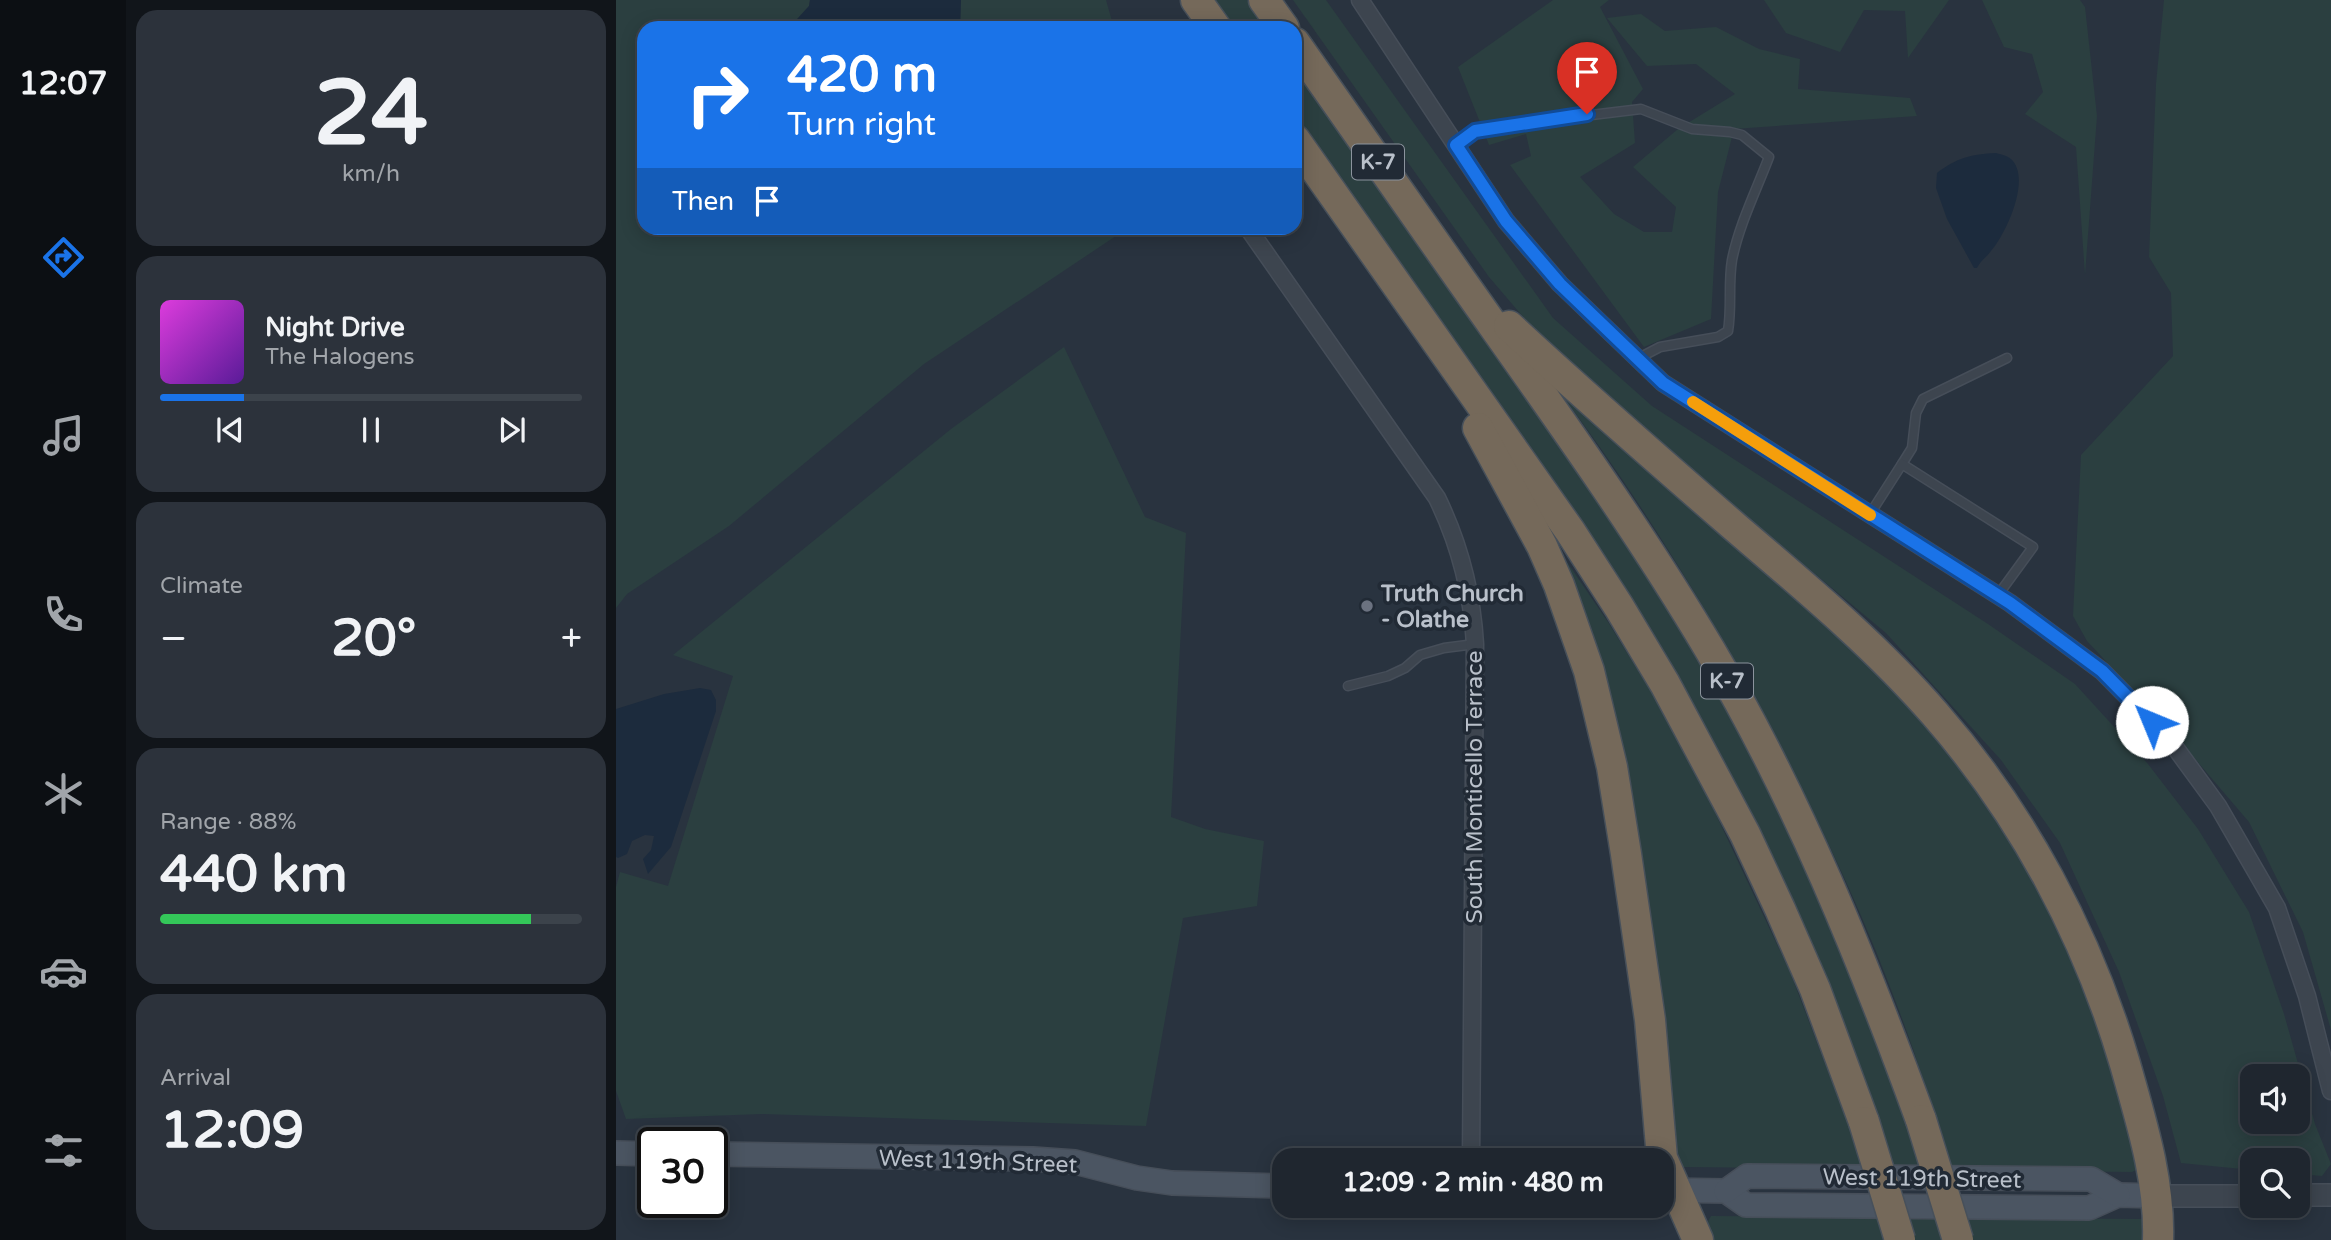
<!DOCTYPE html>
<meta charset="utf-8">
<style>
:root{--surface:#1f262f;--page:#2c323b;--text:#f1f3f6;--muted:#a1a5aa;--line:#3c434b;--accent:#1a73e8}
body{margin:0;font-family:"Varela Round",sans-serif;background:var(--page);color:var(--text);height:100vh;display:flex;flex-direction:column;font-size:26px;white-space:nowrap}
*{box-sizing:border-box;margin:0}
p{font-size:23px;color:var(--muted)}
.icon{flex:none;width:38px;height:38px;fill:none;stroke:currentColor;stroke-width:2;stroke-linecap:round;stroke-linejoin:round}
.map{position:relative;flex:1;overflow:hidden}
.panel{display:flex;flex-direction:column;gap:10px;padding:10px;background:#11151a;width:490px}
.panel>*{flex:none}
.banner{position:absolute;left:21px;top:21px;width:665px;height:214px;border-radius:21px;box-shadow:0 4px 18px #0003,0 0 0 2px var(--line);background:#1a73e8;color:#fff;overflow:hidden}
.controls{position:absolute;left:1624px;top:1064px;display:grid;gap:14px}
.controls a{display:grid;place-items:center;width:70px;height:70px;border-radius:14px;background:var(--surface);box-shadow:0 4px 18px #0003,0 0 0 2px var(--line);font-size:35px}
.speed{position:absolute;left:21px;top:1127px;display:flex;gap:14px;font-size:35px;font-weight:700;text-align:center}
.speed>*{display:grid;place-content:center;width:91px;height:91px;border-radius:50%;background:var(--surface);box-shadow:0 4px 18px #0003,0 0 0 2px var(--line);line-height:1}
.speed .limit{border:4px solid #111;border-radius:10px;background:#fff;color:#111}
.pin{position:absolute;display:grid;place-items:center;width:60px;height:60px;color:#fff;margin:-72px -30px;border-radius:50% 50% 50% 0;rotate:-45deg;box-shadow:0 0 7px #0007}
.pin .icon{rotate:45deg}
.me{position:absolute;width:77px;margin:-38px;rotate:315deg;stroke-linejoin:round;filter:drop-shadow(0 0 5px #0008)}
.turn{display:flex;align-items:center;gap:24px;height:147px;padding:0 35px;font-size:32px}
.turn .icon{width:91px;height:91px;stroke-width:2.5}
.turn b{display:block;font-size:49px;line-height:60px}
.then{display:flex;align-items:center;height:66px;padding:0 35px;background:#0003;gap:14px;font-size:26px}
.big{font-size:52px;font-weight:700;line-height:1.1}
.panel .card{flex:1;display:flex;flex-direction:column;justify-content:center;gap:10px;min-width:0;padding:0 24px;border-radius:21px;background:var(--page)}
.panel .dial{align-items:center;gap:0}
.dial b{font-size:91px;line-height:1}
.song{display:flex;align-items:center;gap:21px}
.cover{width:84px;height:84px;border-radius:10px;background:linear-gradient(135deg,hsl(300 70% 55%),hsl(270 70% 35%))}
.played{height:7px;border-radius:4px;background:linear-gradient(90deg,var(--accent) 20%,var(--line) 20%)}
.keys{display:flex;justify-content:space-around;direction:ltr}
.heat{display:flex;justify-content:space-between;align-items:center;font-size:38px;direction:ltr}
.charge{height:10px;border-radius:5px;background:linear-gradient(90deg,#34c759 88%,var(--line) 0)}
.trip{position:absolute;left:656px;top:1148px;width:402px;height:70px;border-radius:21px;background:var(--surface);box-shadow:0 4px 18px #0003,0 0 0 2px var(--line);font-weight:700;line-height:70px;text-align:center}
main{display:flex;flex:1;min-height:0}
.tab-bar{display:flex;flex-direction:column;width:126px;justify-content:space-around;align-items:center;background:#0c0f13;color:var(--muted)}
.tab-bar .icon{width:49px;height:49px}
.tab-bar .on{color:var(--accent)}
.tab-bar b{font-size:32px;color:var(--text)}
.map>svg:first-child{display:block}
.green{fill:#2b3f40;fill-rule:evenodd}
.water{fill:#1c2b3d}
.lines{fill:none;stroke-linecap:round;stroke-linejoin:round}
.service-casing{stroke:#464e59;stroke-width:11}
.minor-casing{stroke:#464e59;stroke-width:19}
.tertiary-casing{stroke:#464e59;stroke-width:24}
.secondary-casing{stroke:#464e59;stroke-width:26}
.motorway-casing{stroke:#47505a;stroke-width:33}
.service{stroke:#3d454f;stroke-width:8}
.minor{stroke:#3d454f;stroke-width:16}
.tertiary{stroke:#3d454f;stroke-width:21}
.secondary{stroke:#4b5562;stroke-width:23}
.motorway{stroke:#75695a;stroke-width:30}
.motorway-bridge-casing{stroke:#47505a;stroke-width:33;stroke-linecap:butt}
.motorway-bridge{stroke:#75695a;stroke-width:30}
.route-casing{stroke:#114b97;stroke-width:18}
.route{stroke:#1a73e8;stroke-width:12}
.slow{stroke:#f59e0b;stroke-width:12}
.worship-dot{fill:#6b7280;stroke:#212a35;stroke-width:2.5}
.labels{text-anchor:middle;stroke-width:7;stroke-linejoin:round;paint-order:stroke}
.shield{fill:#212a35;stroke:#8b939d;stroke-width:2}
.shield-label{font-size:21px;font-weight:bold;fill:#b9c0ca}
.poi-label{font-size:23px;font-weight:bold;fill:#b9c0ca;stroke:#212a35;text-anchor:start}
.street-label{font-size:23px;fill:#b9c0ca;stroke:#212a35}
</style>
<main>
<nav class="tab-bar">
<b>12:07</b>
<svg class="icon on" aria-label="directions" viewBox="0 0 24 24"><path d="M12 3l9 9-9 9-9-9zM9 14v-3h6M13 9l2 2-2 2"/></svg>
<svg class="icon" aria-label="music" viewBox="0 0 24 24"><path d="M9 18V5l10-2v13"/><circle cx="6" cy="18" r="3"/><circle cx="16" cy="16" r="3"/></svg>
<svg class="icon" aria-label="phone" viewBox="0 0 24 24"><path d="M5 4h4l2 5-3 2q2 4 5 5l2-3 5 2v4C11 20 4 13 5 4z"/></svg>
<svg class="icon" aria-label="climate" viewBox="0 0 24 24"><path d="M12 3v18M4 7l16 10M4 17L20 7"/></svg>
<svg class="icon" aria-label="car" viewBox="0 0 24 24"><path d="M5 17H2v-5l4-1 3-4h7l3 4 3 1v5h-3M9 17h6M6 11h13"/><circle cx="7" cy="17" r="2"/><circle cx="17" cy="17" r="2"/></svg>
<svg class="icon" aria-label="filters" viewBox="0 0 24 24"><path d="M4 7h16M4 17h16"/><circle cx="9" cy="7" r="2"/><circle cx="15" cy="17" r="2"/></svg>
</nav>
<section class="panel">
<div class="card dial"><b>24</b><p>km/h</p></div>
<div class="card">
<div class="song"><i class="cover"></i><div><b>Night Drive</b><p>The Halogens</p></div></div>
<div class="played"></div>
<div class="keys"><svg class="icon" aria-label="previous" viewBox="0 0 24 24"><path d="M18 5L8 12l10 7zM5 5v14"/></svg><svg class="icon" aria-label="pause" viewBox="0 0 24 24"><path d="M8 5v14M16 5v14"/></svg><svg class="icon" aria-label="next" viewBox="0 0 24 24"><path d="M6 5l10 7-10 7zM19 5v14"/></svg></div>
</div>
<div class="card"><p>Climate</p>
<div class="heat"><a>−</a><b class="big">20°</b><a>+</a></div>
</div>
<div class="card"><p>Range · 88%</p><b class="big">440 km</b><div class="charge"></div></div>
<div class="card"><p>Arrival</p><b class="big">12:09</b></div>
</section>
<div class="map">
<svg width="1715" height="1240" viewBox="0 0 1715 1240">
<rect width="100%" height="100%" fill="#29333f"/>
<g class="green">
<polygon points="0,0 194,0 193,6 173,28 28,28 28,228 512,228 308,364 113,526 11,594 0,608"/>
<polygon points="345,0 490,0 498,28 344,28"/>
<polygon points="598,0 631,0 651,28 618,28"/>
<path d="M677 0H710L937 318 1036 406 1372 624 1459 684 1532 764 1582 829 1633 912 1668 1014 1699 1124 1715 1164 1706 1176 1682 1174V1160H1636V1170L1565 1163 1547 1096 1503 972 1444 843 1385 760 1270 633 951 368 873 277ZM1636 1076H1682V1122H1636Z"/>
<polygon points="937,0 993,0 984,7 1027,89 1016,102 1019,143 964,177 998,214 1028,232 1056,232 1060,207 1017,167 1062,129 1119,94 1080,64 1031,66 991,18 1025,14 1049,31 1100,27 1143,49 1184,59 1182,89 1294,98 1301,116 1118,129 1102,192 1095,319 1028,347 894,165 915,156 910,134 873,145 842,67"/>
<polygon points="1148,0 1333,0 1292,58 1289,11 1248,10 1224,52 1170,33"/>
<polygon points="1366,0 1464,0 1469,7 1481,116 1469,275 1460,147 1409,114 1427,92 1416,54 1388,47"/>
<polygon points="1548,0 1715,0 1715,1030 1687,932 1633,822 1556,732 1471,641 1457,616 1465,455 1557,356 1555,293 1533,257 1540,84"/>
<path d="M679 67 925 416 1021 557 1092 673 1318 1112C1313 1092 1304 1072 1298 1052 1278 995 1256 939 1231 884 1151 709 1056 540 939 386L1276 678 1370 793 1474 988 1523 1162 1520 1170 1516 1172 1067 1167 1063 1164 938 555 951 562 992 622 1050 716 1089 791 1174 972 1231 1121 1258 1119 1138 820 1076 701 973 533 679 115Z"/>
<polygon points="448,347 529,517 570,533 555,817 589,829 648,841 641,906 567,918 530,1126 146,1114 10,1119 0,1091 0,887 4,872 52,886 117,676 57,655 335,429"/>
<polygon points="1095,1216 1528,1219 1533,1240 1091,1240 1090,1225"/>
</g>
<g class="water">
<polygon points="194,0 345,0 344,28 173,28 193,6"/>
<path d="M1380 153C1384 154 1392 156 1395 159 1416 178 1390 234 1375 251 1370 258 1365 260 1361 268H1358L1331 219 1320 188 1321 173C1340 158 1356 154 1380 153Z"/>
<polygon points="84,688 95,690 100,700 100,711 55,847 32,874 27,859 35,850 38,836 29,835 16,841 11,854 2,858 0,857 0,709 48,694"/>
</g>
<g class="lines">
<defs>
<g id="service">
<path d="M840 145 859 131 876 127 1025 109 1076 129 1114 132 1126 135 1153 157C1140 191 1123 225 1116 260 1112 284 1116 307 1112 331L1102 337 1044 347 1021 359"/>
<polyline points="1286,464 1296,448 1300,413 1307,399 1391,358"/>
<polyline points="1254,514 1286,464 1417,547 1382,595"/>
<polyline points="732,686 772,676 789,668 804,655 828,648 859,644"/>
</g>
<g id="minor">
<polyline points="744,0 890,221 944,284 1047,383 1394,603 1486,671 1553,739 1602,806 1661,908 1691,996 1715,1091"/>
<path d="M632 228 821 498C844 545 856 593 859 644L855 1160"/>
</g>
<g id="tertiary">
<polyline points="1682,1195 1715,1195"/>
<polyline points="1542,1196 1636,1196"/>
</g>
<g id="secondary">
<polyline points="0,1153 37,1154"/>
<polyline points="96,1154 417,1159 459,1162 521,1178 556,1183 668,1186"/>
<polyline points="1048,1190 1110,1191 1130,1205 1473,1208 1502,1195 1542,1196"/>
<polyline points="1110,1191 1131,1176 1475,1179 1502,1195"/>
</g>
<g id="motorway">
<polyline points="580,0 600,28"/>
<polyline points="648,0 668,28"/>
<path d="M679 43C735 122 789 201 845 280 931 402 1018 522 1094 650 1182 799 1246 958 1305 1120"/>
<polyline points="679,140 954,531 1003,607 1049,684 1129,834 1164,909 1199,989 1248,1122"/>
<path d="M893 326C967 395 1043 461 1119 527 1188 586 1259 645 1319 714 1407 815 1471 935 1509 1064 1525 1121 1544 1180 1542 1240"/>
<polyline points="862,428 926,546 943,585 973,671 996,767 1010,854 1034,1020 1046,1158 1082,1240"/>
</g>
</defs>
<use href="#service" class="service-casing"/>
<use href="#minor" class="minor-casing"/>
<use href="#tertiary" class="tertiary-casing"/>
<use href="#secondary" class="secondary-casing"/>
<use href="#motorway" class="motorway-casing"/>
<use href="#service" class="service"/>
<use href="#minor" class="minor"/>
<use href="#tertiary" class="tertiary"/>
<use href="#secondary" class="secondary"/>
<use href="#motorway" class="motorway"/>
<defs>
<g id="motorway-bridge">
<polyline points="1305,1120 1342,1240"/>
<polyline points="1248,1122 1284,1240"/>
</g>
</defs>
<use href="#motorway-bridge" class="motorway-bridge-casing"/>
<use href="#motorway-bridge" class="motorway-bridge"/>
</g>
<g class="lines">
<defs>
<polyline id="route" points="971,114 859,131 840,145 890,221 944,284 1047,383 1394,603 1486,671 1536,722"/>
</defs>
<use href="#route" class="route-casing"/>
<use href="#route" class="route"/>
<polyline class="slow" points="1077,402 1254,515"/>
</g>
<circle class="worship-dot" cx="751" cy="606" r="7"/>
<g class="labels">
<g class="shield">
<rect x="736" y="144.5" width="52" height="35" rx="5"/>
<rect x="1085" y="663.5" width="52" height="35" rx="5"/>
</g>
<g class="shield-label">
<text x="762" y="169">K-7</text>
<text x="1111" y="688">K-7</text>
</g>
<g class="poi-label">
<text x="765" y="601">Truth Church<tspan x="765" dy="26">- Olathe</tspan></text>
</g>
<g class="street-label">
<text transform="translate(858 787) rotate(-90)" y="8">South Monticello Terrace</text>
<text transform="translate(362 1161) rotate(2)" y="8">West 119th Street</text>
<text transform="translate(1306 1178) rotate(1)" y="8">West 119th Street</text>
</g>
</g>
</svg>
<div class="controls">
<a><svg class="icon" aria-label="sound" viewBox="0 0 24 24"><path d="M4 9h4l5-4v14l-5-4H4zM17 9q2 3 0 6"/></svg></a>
<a><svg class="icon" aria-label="search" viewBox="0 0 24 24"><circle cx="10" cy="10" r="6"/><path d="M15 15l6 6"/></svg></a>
</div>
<div class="speed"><div class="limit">30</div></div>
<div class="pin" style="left:971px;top:114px;background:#d93025"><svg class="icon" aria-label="arrive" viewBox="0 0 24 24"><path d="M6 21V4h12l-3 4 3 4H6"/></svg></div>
<svg class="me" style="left:1536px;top:722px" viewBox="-20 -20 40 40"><circle r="19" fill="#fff"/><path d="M0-13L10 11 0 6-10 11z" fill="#1a73e8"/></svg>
<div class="trip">12:09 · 2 min · 480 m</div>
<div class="banner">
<div class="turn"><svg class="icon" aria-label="right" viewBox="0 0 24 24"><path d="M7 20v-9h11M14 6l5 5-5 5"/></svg><div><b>420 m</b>Turn right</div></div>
<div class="then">Then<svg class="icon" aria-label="arrive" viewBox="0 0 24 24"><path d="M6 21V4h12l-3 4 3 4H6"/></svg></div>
</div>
</div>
</main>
